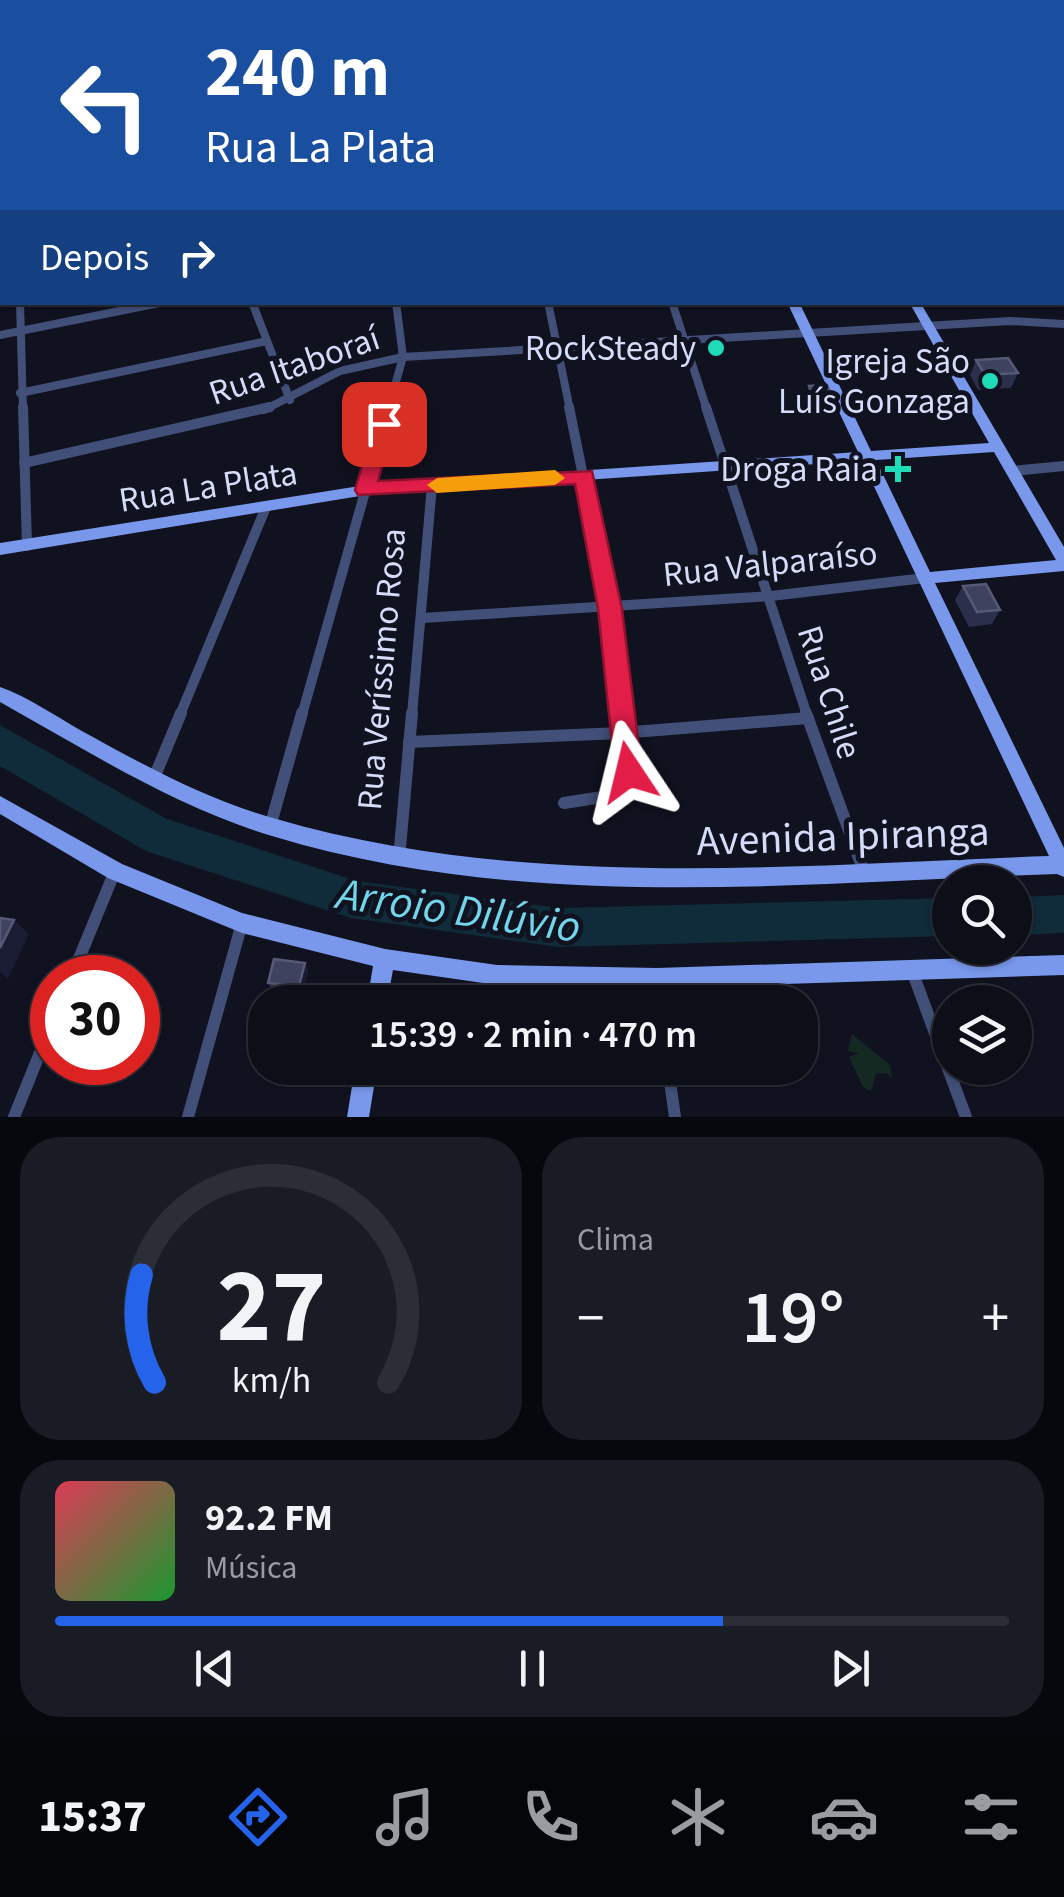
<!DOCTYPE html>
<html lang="pt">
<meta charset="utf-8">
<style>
:root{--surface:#0c0e18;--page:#1a1c25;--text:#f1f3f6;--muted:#9a9ca2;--line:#2c2e37;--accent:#2563eb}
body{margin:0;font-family:"Source Sans 3",sans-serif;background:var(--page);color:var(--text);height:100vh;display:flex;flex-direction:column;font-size:38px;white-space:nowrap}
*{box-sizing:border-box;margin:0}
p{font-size:32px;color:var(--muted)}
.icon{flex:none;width:55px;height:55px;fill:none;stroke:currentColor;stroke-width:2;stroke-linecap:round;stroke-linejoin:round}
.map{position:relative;height:1117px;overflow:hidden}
.panel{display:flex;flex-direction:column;gap:20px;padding:20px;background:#07080d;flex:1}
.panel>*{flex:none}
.hud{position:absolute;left:0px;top:0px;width:1065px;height:305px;box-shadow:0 2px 8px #0004,0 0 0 2px var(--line);background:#1a4fa0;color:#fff;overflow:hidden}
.controls{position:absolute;left:932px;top:865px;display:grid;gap:20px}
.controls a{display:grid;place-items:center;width:100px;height:100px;border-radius:50%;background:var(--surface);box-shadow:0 2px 8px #0004,0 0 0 2px var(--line);font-size:50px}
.speed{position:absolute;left:30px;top:955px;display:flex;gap:20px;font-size:50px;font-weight:700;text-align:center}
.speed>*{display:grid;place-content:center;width:130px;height:130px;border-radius:50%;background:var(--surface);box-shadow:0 2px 8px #0004,0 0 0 2px var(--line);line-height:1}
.speed .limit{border:15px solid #d22;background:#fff;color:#111}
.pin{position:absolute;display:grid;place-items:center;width:85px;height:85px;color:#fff;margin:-42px;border-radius:20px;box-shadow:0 5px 15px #0006}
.me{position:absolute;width:110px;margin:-55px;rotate:350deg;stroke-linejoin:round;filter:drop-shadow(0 0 8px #0008)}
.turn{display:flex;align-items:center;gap:35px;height:210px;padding:0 40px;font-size:45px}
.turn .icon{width:130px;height:130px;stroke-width:2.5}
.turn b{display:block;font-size:70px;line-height:85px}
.then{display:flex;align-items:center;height:95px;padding:0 40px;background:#0003;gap:20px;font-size:38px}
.big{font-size:75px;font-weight:600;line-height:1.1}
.panel .widget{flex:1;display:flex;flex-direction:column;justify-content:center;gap:15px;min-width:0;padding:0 35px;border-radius:40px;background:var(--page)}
.panel .dial{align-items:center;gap:0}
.dial svg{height:260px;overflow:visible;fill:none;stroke:var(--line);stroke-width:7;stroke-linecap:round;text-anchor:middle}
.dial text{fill:var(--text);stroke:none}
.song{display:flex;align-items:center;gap:30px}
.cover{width:120px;height:120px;border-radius:15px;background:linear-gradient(135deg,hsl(350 70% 55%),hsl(130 70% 35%))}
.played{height:10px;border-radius:5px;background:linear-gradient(90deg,var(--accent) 70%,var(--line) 70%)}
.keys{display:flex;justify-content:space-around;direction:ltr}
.heat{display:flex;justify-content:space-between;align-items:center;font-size:55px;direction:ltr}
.panel .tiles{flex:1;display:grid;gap:20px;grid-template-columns:1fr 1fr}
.widget:last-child{grid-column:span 2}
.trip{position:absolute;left:248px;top:985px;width:570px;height:100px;border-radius:40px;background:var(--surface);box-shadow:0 2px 8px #0004,0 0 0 2px var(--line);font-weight:600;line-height:100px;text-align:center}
.menu{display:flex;height:160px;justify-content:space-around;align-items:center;background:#05060a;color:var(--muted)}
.menu .icon{width:70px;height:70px}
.menu .active{color:var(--accent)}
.menu b{font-size:45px;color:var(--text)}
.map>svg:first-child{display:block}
.green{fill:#142922}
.water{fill:#102b39}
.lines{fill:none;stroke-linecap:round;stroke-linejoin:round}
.street-far3{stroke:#425079;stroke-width:6}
.street-far2{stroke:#425079;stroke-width:8}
.street-far1{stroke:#425079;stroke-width:10}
.street{stroke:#425079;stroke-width:12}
.secondary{fill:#7998ec;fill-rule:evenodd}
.primary{fill:#966bea;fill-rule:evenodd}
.wall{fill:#2c2f4b}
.shaded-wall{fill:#191c32}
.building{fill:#3e425e;stroke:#565a76;stroke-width:2.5}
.route{fill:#e11d48;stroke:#92132f;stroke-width:2.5}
.slow{fill:#f59e0b}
.poi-dot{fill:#1fdbb8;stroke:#101220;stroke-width:4}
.labels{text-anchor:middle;stroke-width:10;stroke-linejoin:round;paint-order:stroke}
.poi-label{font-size:35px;fill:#d5dcf9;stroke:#101220;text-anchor:end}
.street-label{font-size:35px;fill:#d5dcf9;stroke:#101220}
.near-street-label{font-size:42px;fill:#d5dcf9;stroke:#101220}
.near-water-label{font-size:45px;font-style:italic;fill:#72d6eb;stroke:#101220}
</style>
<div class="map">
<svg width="1064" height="1117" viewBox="0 0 1064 1117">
<rect width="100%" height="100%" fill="#101220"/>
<polygon class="green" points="852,1034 890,1065 892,1079 887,1073 876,1074 871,1091 863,1087 849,1057 859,1053 848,1051"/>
<g class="water">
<polygon points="0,725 167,819 357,881 558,908 950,898 950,936 559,947 351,918 146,851 0,766"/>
<polygon points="1064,895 1064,933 1015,935 1015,897"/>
</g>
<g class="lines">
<g class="street-far3">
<polyline points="777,0 781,2"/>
<polyline points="928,0 935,2"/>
<polyline points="230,2 237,0"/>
<polyline points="325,2 331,0"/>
</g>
<g class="street-far2">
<polyline points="20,302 23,410"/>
<polyline points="252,302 290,400"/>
<polyline points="548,302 570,410"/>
<polyline points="672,302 707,410"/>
<polyline points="0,335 164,302"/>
<polyline points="20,393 267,341"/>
<polyline points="264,410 340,371 403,357 1010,321 1064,324"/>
<polyline points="388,410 403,357 396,302"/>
</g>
<g class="street-far1">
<polyline points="23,407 27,546"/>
<polyline points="569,407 610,609 619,715"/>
<polyline points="706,407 807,715"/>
<polyline points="24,463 270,407"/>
<polyline points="1012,471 1064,466"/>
<polyline points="422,618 771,596 925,578"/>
<polyline points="180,715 266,507"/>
<polyline points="302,715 389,407"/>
<polyline points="412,715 432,485"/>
</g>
<g class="street">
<polyline points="806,713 863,869"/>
<polyline points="409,742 621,733 808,718"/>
<polyline points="154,778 181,713"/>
<polyline points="564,803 628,793 631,786 619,713"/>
<polyline points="270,827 302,713"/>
<polyline points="399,859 412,713"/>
<polyline points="912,971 966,1117"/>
<polyline points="71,978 115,871"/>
<polyline points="657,979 660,1002"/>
<polyline points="668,1068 675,1117"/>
<polyline points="14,1117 52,1023"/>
<polyline points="188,1117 242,923"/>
</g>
<g class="secondary">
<polygon points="72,0 80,0 82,2 74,2"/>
<polygon points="558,0 566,0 568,2 560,2"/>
<rect x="0" y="42" width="2" height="5"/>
<polygon points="2,96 2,102 0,103 0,97"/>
<rect x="1062" y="212" width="2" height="6"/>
<path d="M787 302H799L871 451 989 443 909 302H920L1064 547V571L935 583 1064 848V877L1057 874C796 883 526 913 272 836 175 807 88 751 0 702V687C28 697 54 715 80 730 142 764 205 799 273 818 525 892 790 865 1049 856L862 461 366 495 0 555V543L366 485 858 452ZM994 452 1056 560 930 572 876 460Z"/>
<polygon points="0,796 122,864 242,913 385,949 497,965 657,968 1064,955 1064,975 657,988 497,985 393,970 387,1002 367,1002 373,966 242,933 108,878 0,814"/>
<polygon points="355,1068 377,1068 369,1117 347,1117"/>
</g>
<polygon class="primary" points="0,0 6,2 0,5"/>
</g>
<g class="wall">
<polygon points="976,360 1018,373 1011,388 978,390 970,375"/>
<polygon points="809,386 832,397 829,406 811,408 806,396"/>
<polygon points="963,586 1000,610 992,624 969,627 955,600"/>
<polygon points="305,963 308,970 303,992 272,989 268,983"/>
</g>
<g class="shaded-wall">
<polygon points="14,920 29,934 8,979 0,972 0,948"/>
<polygon points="305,963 308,970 303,992 299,986"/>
</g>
<g class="building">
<polygon points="445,0 458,0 460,2 447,2"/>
<polygon points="1008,358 1018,373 985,375 976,360"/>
<polygon points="827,385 832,397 814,398 809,386"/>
<polygon points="986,584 1000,610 977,612 963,586"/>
<polygon points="0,918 14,920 0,948"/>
<polygon points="274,959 305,963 299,986 268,983"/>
</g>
<polygon class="route" points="384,417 394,424 378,481 592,471 622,609 642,772 638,781 629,784 619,781 615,772 598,609 575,484 358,495 355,490 374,424"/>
<polygon class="slow" points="555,470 565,478 555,485 437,493 427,485 437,478"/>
<g class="poi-dot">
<circle cx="716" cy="348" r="10"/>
<circle cx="990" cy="381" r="10"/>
<path d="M893 454h10v10h10v10h-10v10h-10v-10h-10v-10h10z"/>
</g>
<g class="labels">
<g class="poi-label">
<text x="696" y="360">RockSteady</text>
<text x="970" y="373">Igreja São<tspan x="970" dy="40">Luís Gonzaga</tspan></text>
<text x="878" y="481">Droga Raia</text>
</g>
<g class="street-label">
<text transform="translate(294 365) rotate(-19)" y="12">Rua Itaboraí</text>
<text transform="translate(208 486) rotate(-9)" y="12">Rua La Plata</text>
<text transform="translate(770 563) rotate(-6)" y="12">Rua Valparaíso</text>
<text transform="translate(381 669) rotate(-85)" y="12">Rua Veríssimo Rosa</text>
<text transform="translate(830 692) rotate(72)" y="12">Rua Chile</text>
</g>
<g class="near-street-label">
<text transform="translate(843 835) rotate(-2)" y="15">Avenida Ipiranga</text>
</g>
<g class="near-water-label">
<text transform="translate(459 909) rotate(8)" y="16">Arroio Dilúvio</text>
</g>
</g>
</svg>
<div class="controls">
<a><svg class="icon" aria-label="search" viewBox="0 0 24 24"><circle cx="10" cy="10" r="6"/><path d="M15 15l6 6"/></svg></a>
<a><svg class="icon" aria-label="layers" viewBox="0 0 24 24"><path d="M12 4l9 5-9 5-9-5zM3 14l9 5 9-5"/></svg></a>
</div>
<div class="speed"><div class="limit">30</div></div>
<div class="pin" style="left:384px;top:424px;background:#d93025"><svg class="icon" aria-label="arrive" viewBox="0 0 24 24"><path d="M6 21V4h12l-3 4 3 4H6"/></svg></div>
<svg class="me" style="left:629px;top:772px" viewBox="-20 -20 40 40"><path d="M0-17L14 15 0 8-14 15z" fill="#e11d48" stroke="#fff" stroke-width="4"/></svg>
<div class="trip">15:39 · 2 min · 470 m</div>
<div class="hud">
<div class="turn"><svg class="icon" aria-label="left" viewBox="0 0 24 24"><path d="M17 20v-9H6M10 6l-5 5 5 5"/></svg><div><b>240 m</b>Rua La Plata</div></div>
<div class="then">Depois<svg class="icon" aria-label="right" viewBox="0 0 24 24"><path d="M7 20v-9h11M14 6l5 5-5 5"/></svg></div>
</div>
</div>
<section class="panel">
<div class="tiles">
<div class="widget dial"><svg viewBox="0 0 100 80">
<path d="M14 69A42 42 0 1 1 86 69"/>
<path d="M14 69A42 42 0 0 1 10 36" stroke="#2563eb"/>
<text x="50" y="56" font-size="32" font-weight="700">27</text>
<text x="50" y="72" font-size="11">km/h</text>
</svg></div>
<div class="widget"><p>Clima</p>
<div class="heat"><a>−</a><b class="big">19°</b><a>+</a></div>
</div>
<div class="widget">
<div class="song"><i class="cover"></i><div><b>92.2 FM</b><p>Música</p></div></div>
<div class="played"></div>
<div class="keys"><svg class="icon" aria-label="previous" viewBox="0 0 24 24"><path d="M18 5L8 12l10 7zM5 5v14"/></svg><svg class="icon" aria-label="pause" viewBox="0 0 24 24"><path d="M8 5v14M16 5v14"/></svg><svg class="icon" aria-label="next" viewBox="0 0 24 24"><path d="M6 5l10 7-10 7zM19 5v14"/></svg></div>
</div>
</div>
</section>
<nav class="menu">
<b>15:37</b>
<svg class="icon active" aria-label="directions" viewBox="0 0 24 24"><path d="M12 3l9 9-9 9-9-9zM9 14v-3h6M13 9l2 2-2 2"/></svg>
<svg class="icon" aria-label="music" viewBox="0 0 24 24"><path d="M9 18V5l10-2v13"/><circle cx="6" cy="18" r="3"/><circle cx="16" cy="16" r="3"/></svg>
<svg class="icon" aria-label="phone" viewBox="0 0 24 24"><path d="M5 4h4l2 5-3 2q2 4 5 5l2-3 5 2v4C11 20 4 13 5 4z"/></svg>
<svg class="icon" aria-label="climate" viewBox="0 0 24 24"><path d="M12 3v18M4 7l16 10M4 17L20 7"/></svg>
<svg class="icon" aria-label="car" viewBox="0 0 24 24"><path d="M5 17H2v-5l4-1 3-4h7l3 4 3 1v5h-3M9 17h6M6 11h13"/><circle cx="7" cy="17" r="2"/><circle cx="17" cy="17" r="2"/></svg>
<svg class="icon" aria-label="filters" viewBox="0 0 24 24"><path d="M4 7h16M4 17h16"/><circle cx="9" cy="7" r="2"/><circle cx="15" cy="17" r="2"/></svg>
</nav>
